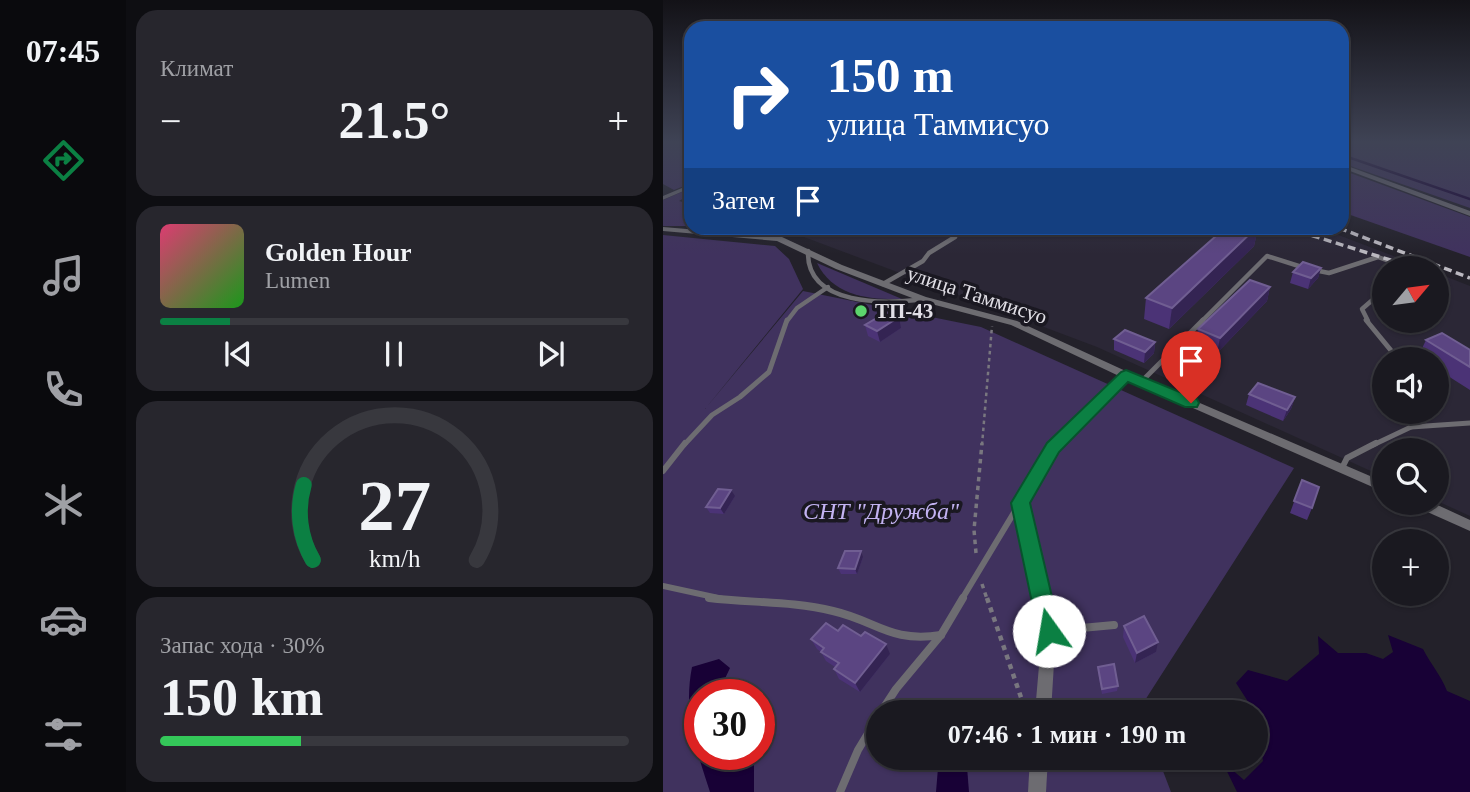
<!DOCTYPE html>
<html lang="ru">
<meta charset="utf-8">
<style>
:root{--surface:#1a1920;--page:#27262d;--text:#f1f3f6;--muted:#9fa0a5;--line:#38383e;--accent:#0b8043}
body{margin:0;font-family:Georgia,serif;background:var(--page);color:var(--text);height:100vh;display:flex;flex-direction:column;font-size:26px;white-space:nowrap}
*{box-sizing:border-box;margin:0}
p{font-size:23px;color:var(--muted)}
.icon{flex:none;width:38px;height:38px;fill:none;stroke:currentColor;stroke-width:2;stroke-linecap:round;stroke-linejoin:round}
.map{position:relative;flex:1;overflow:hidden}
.side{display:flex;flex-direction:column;gap:10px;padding:10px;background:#0e0e12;width:537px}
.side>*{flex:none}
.hud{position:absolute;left:21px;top:21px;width:665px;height:214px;border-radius:21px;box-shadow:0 2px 5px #0004,0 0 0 2px var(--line);background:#1a4fa0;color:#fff;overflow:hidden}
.needle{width:46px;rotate:61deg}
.buttons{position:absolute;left:709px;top:256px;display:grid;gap:14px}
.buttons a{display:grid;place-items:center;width:77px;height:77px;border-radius:50%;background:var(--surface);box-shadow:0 2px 5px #0004,0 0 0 2px var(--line);font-size:35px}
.speed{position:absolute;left:21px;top:679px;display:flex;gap:14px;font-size:35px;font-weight:700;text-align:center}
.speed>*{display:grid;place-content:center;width:91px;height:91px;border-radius:50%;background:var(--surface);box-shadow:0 2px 5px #0004,0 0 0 2px var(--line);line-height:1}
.speed .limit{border:10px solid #d22;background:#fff;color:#111}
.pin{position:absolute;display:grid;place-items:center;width:60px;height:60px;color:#fff;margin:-72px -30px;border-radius:50% 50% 50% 0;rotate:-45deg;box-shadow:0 0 7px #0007}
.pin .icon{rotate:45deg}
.me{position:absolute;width:77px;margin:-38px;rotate:347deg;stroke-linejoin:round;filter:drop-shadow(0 0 5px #0008)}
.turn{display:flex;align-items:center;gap:24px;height:147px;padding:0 28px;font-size:32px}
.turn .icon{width:91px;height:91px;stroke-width:2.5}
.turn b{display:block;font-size:49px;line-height:60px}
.then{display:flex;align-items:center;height:66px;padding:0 28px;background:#0003;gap:14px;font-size:26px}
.big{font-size:52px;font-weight:700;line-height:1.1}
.side .card{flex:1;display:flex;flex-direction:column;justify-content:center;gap:10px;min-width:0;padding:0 24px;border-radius:21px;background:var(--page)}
.side .dial{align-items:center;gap:0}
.dial svg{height:182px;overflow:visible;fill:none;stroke:var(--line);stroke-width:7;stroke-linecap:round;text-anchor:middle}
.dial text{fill:var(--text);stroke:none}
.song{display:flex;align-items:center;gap:21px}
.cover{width:84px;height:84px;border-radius:10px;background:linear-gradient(135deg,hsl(340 70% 55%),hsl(120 70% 35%))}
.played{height:7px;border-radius:4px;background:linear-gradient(90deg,var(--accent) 15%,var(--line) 15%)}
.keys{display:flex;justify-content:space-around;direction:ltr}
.heat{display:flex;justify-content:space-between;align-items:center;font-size:38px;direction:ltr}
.charge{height:10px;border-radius:5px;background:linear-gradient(90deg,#34c759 30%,var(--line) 0)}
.trip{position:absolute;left:203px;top:700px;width:402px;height:70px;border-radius:35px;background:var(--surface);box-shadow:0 2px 5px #0004,0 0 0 2px var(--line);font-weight:700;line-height:70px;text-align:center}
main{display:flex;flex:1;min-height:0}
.menu{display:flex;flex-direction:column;width:126px;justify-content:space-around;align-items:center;background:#0a0a0d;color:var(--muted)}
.menu .icon{width:49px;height:49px}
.menu .on{color:var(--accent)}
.menu b{font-size:32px;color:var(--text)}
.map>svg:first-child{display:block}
.built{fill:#2b2736;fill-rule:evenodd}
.green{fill:#40325e;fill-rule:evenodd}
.water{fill:#180136}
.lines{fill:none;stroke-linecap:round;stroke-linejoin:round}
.stream{stroke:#180136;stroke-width:2.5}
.path-far2{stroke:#79777f;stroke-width:2.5;stroke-dasharray:3.5 3.5;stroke-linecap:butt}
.path-far1{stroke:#79777f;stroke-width:3.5;stroke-dasharray:4.5 4.5;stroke-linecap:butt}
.path{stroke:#79777f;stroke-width:4.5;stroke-dasharray:5 5;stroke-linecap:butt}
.service-far4{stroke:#6d6c71;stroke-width:3.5}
.service-far3{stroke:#6d6c71;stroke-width:4.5}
.service-far2{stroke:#6d6c71;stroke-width:5}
.service-far1{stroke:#6d6c71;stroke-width:6}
.service{stroke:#6d6c71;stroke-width:8}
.minor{fill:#6d6c71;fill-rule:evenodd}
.rail{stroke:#bbb9c0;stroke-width:3.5;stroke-dasharray:8 4.5;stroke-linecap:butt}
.wall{fill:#4b3376}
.shaded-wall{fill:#342453}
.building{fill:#5b4582;stroke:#705e92;stroke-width:2}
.route{fill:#0b8043;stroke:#07532c;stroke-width:2}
.poi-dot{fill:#5cd56d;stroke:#1a1821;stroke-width:2.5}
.labels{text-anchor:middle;stroke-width:7;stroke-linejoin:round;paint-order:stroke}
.street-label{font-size:21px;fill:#e1dfe6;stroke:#1a1821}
.poi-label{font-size:21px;font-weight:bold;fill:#e1dfe6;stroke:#1a1821;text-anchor:start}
.near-park-label{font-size:24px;font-style:italic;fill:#c3b3f2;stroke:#1a1821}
</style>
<main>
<nav class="menu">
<b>07:45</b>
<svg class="icon on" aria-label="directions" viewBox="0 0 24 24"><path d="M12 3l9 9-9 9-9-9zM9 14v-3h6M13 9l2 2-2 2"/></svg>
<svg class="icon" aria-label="music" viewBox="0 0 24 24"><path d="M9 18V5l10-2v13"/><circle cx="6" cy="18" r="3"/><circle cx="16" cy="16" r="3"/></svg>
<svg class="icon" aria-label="phone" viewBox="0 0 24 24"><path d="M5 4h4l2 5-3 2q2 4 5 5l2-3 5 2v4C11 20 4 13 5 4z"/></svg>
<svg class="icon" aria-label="climate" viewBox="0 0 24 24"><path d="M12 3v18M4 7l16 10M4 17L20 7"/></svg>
<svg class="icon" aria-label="car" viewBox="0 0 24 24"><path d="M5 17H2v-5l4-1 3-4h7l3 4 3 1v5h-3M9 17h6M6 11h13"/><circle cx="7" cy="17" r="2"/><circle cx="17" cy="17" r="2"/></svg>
<svg class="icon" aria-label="filters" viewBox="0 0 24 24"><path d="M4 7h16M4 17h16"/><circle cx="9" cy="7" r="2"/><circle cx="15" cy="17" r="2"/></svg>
</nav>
<section class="side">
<div class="card"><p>Климат</p>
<div class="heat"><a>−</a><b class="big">21.5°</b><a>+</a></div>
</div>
<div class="card">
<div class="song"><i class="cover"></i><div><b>Golden Hour</b><p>Lumen</p></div></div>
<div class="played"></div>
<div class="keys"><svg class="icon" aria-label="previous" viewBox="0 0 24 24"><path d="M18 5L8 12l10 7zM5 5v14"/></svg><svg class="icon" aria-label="pause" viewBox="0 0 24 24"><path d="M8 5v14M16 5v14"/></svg><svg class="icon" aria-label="next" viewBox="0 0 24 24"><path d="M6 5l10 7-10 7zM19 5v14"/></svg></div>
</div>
<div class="card dial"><svg viewBox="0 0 100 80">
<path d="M14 69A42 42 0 1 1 86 69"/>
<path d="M14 69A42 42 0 0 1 10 36" stroke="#0b8043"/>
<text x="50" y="56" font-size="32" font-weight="700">27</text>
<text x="50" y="72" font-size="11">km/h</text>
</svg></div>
<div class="card"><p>Запас хода · 30%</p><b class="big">150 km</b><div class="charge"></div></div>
</section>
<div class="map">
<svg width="807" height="792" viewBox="0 0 807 792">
<rect width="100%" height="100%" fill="#23212a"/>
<path class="built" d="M117 228H657L762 268H721V320H774V273L807 286V516L774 501V450H721V477L434 347ZM721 359H774V411H721Z"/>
<g class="green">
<polygon points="0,143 28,143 28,183 11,190 0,184"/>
<polygon points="679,143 807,143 807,208 679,163"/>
<polygon points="679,170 807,217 807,257 679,212"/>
<polygon points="28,188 28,194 16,201 28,204 28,226 0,226 0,200"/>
<path d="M0 235 112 246 126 259 140 289 42 409 140 291 318 327 631 468 477 708 478 712H215V758H495L508 792H0ZM37 695H96V754H37Z"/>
<path d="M154 263 239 299C206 300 170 296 154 263Z"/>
</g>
<g class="water">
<path d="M725 635 760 649C768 665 778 675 784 691L807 701V792H574L559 761 581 780 600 761 598 748 593 742V712H587L584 700 573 683 585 670 624 681 656 654 655 636 675 653H703L720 659 730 652Z"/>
<path d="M56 659 67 668 58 687V695H37V754H91V792H47C33 749 20 713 29 667Z"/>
<polygon points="304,767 306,792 273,792 275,768"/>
</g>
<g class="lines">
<polyline class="stream" points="679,155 807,199"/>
<polyline class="path-far2" points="319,445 329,326"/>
<g class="path-far1">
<polyline points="313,553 311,530 319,443"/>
<polyline points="319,584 324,599"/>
</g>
<polyline class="path" points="324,598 363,712"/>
<polyline class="service-far4" points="0,198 28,186"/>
<g class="service-far3">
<polyline points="53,232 68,228"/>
<path d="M145 251C143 307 224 304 260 299"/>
<polyline points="651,270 666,273 715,257 745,268"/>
<polyline points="220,284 260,261 266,253 292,237"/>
<polyline points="124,321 134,308 165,287"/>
<polyline points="539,321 604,256 642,268"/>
<polyline points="705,321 699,309 721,290"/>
</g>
<g class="service-far2">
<polyline points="703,320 735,359"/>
<polyline points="478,382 540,320"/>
<polyline points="746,411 748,427"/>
<polyline points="21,445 49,415 77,397 106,372 124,320"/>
<polyline points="710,445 748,427 807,423"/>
</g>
<g class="service-far1">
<polyline points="679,468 684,458 713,443"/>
<polyline points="0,471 22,443"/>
<polyline points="0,586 60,599"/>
<polyline points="299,599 355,506"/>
</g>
<g class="service">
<path d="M46 598C87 603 130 601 170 611 214 621 227 643 278 635"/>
<polyline points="386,631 451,625"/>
<polyline points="218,712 233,689 278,635 300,598"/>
<polyline points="177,792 195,750 215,717"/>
</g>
<g class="minor">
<polygon points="679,164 807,211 807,216 679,168"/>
<polygon points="0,227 119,237 179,265 263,297 354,321 467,373 721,482 721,492 464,379 394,451 363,503 393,631 388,712 372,712 379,631 351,503 386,445 456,376 348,325 257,301 173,269 114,241 0,231"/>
<polygon points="749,502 768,502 807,520 807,531 751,506"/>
<polygon points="367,758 385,758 383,792 365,792"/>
</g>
<g class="rail">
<polyline points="625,228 753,268"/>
<polyline points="676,228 807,278"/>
</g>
</g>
<g class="wall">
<polygon points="562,228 595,228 591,246 506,329 481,319 483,298"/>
<polygon points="658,268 655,278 645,289 627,283 630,272"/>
<polygon points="607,287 604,301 554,353 532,344 535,329"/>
<polygon points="202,325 238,328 217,342 205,336"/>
<polygon points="451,339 492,342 491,353 481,363 451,350"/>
<polygon points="763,340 807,350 807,390 774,369 774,359 758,359 755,357"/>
<polygon points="586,394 632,397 628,409 620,421 583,405"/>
<polygon points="639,480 649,508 644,520 627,513"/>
<polygon points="72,496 61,514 47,513 43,507"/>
<polygon points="200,557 194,574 178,574 175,568"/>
<polygon points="461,626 493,652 472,663 460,637"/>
<polygon points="175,631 227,654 197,692 176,679 171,669 172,667 163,661 158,652 154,649 148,639"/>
<polygon points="435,667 455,686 454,691 439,694 435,672"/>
</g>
<g class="shaded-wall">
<polygon points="593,228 595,228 591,246 506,329 509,308"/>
<polygon points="658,268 655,278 645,289 648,278"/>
<polygon points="607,287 604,301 554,353 557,338"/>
<polygon points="236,317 238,328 217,342 214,331"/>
<polygon points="492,342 491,353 481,363 482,352"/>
<polygon points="632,397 628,409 620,421 624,410"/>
<polygon points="68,490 72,496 61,514 57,508"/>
<polygon points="198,551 200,557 194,574 192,569"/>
<polygon points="495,642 493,652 472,663 474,653"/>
<polygon points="223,644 227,654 197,692 192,683"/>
</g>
<g class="building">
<polygon points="562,228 593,228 509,308 483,298"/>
<polygon points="640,262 658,268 648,278 630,272"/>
<polygon points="587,280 607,287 557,338 535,329"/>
<polygon points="224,312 236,317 214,331 202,325"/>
<polygon points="462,330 492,342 482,352 451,339"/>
<polygon points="779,333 807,350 807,367 763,340"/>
<polygon points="595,383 632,397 624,410 586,394"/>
<polygon points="639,480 656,487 649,508 631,501"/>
<polygon points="55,489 68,490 57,508 43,507"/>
<polygon points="182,551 198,551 192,569 175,568"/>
<polygon points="481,616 495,642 474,653 461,626"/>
<polygon points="163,623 175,631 180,625 198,636 202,632 223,644 192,683 171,669 176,663 158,652 161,648 148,639"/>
<polygon points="451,664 455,686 439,689 435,667"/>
</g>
<linearGradient id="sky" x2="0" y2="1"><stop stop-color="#131217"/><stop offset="0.56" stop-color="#3f4355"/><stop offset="1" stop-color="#3f4355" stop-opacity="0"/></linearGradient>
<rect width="807" height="254" fill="url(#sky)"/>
<polygon class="route" points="463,370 534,399 536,403 534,407 522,407 465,382 396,452 367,503 397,631 394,639 386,642 378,639 375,631 348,503 384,443 458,372"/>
<circle class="poi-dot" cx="198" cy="311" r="7"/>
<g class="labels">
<g class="street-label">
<text transform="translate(314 295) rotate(18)" y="7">улица Таммисуо</text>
</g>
<g class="poi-label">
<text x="212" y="318">ТП-43</text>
</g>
<g class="near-park-label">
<text x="218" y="519">СНТ "Дружба"</text>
</g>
</g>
</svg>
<div class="buttons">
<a><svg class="needle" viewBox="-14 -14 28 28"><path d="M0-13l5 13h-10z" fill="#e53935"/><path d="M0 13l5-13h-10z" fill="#9fa0a5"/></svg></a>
<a><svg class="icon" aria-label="sound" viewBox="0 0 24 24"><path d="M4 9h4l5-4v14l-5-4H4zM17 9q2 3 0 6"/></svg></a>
<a><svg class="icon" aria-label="search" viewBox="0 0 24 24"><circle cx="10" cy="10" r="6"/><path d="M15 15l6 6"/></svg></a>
<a>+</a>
</div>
<div class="speed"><div class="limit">30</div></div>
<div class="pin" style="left:528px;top:403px;background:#d93025"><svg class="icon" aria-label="arrive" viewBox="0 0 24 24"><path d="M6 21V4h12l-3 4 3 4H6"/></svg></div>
<svg class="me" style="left:386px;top:631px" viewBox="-20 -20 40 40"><circle r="19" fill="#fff"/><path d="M0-13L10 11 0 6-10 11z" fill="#0b8043"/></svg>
<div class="trip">07:46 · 1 мин · 190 m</div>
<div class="hud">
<div class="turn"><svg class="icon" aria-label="right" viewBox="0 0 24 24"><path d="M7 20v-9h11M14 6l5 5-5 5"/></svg><div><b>150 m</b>улица Таммисуо</div></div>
<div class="then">Затем<svg class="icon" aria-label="arrive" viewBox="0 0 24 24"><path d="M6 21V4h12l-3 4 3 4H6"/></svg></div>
</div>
</div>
</main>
